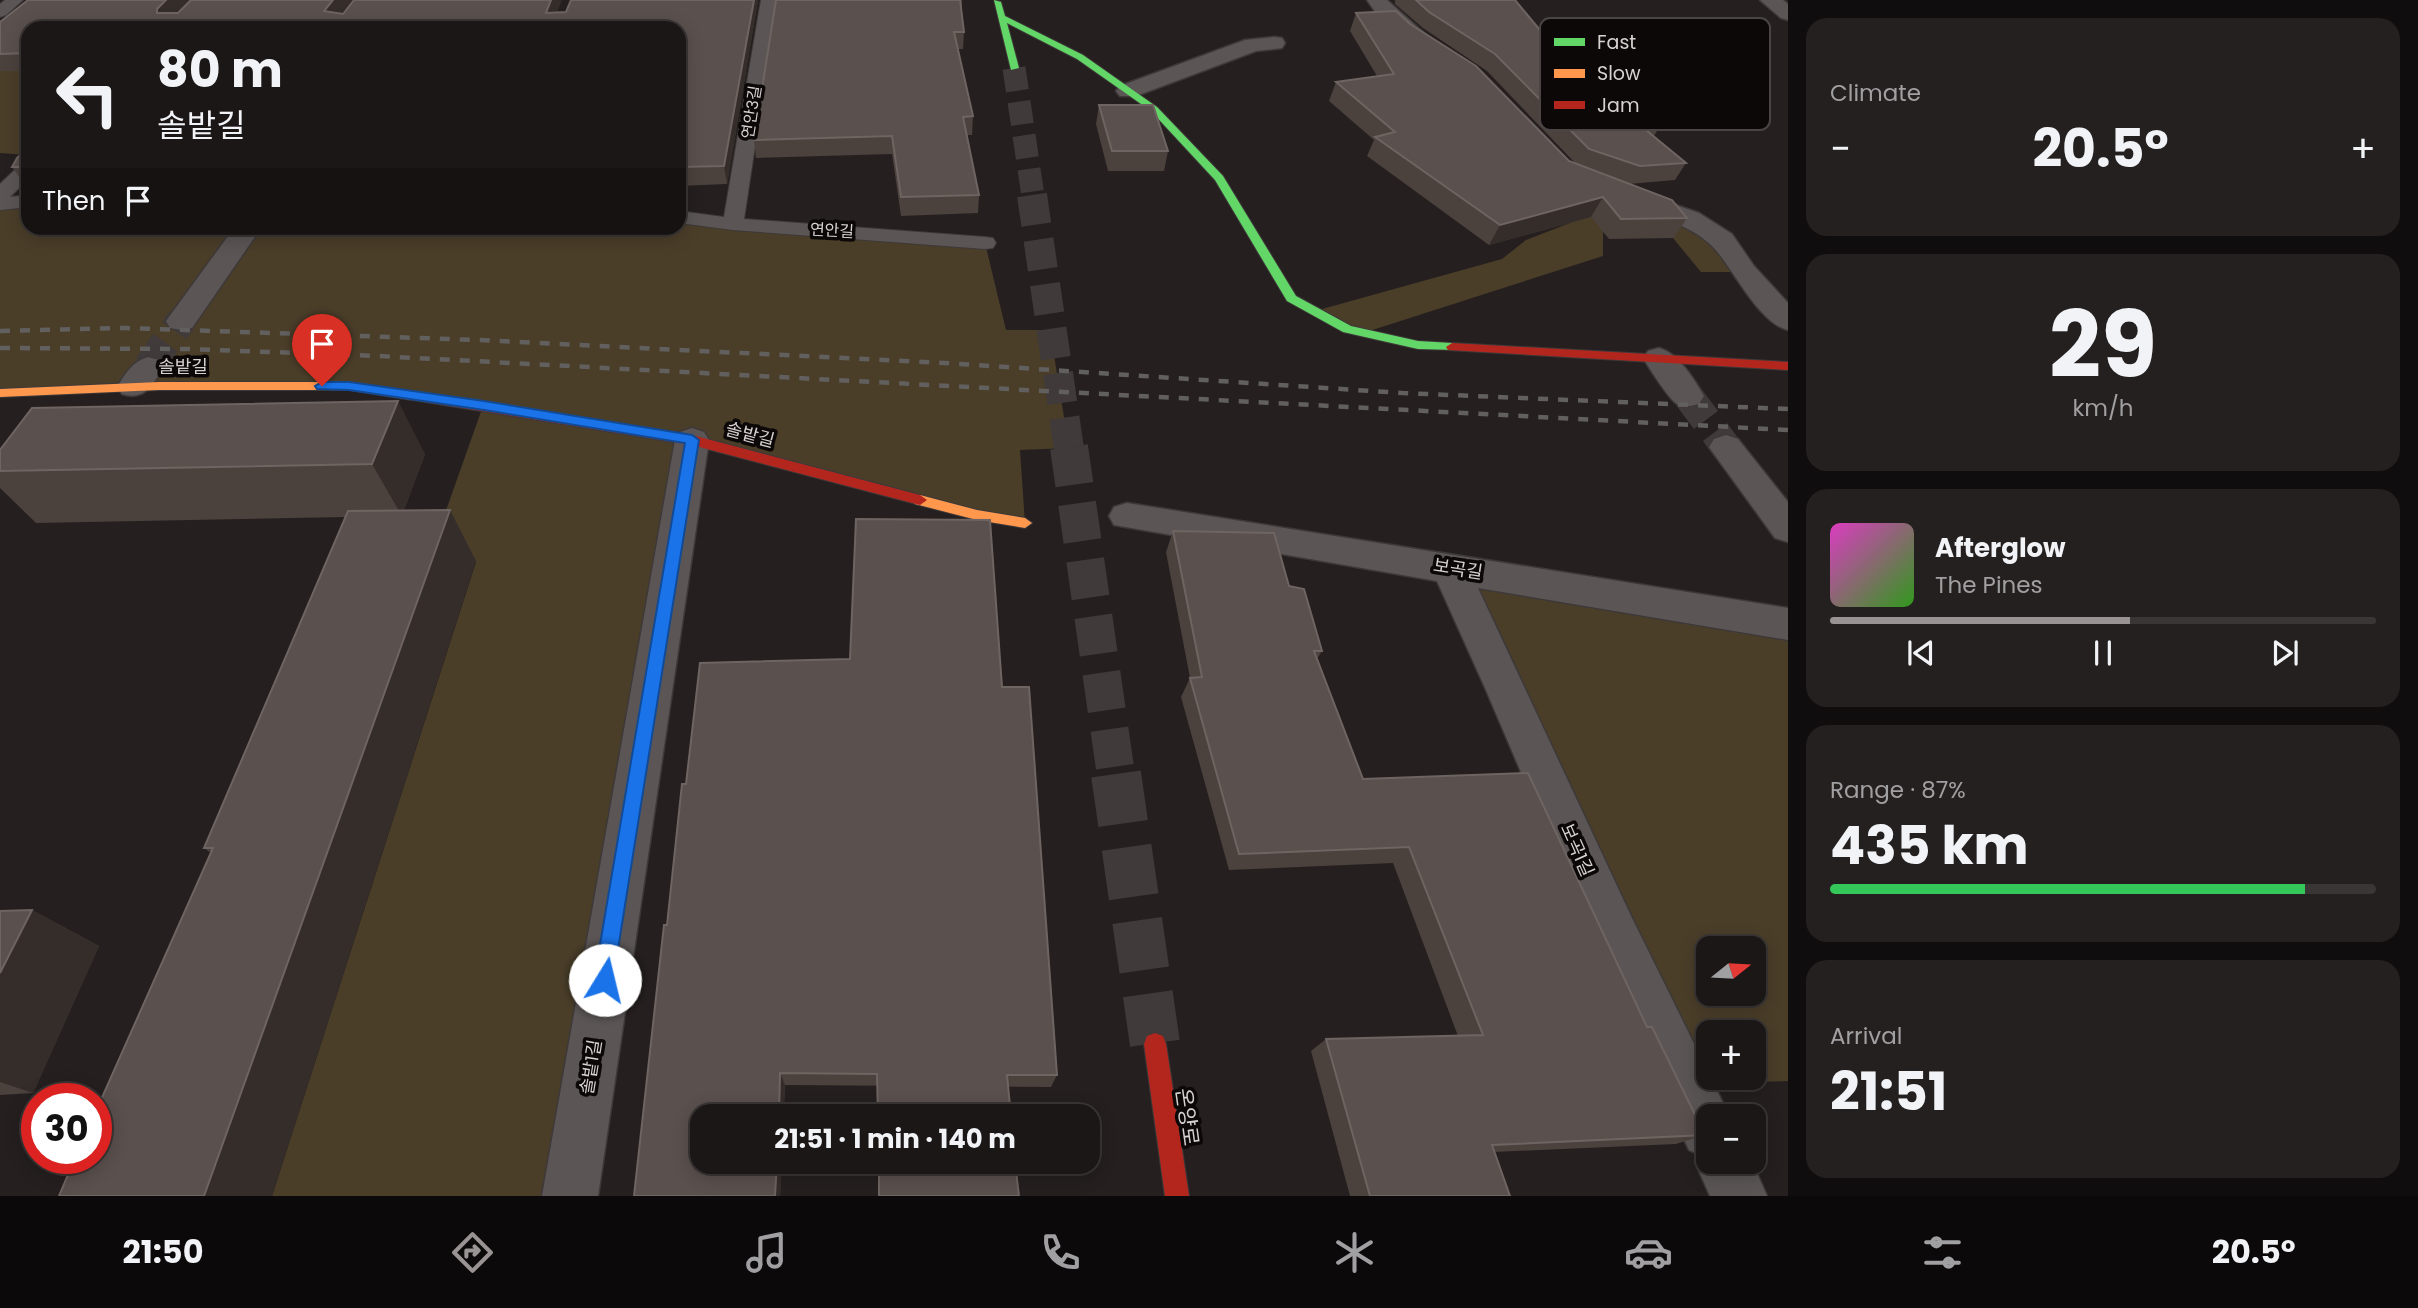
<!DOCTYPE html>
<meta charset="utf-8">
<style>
:root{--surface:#1c1717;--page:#252020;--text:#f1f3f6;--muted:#a09fa1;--line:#3a3636;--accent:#999393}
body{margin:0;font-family:Poppins,"Noto Sans KR",sans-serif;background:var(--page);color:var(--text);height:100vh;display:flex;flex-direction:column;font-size:26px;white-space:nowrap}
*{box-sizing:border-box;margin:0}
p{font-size:23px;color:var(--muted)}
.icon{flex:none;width:38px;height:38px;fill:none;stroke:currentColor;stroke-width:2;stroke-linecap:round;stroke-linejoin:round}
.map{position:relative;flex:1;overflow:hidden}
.details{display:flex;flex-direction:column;gap:18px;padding:18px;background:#0f0d0d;width:630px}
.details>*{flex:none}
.hud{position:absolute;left:21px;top:21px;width:665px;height:214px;border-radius:21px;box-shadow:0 4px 18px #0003,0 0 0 2px var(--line);background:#1c1717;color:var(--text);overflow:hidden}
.needle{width:46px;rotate:72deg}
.controls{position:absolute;left:1696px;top:936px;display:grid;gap:14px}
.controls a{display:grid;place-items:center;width:70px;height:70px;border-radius:14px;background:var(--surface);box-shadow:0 4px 18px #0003,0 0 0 2px var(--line);font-size:35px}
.speed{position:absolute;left:21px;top:1083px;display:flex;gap:14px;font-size:35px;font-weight:700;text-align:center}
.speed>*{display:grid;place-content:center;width:91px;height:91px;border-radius:50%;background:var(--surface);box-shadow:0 4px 18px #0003,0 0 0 2px var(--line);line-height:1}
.speed .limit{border:10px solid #d22;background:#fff;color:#111}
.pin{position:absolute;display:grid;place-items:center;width:60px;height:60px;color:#fff;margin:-72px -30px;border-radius:50% 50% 50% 0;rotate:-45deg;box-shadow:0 0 7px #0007}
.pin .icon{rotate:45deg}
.me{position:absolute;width:77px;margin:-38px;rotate:9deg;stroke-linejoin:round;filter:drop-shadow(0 0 5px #0008)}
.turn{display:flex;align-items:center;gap:24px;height:147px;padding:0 21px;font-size:32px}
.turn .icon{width:91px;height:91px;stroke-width:2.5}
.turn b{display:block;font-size:49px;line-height:60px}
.then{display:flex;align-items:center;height:66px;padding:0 21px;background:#0003;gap:14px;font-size:26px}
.big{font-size:52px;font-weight:700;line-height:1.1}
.details .widget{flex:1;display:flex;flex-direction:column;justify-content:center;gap:10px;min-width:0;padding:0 24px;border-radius:21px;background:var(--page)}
.details .dial{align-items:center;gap:0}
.dial b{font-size:91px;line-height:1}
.song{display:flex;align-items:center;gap:21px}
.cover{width:84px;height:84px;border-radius:10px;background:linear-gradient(135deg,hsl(310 70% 55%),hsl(110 70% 35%))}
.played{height:7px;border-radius:4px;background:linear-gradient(90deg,var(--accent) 55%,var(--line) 55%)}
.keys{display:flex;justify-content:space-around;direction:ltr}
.heat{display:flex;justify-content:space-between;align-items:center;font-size:38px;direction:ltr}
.charge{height:10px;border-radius:5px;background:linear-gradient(90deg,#34c759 87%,var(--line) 0)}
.trip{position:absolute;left:690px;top:1104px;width:410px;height:70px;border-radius:21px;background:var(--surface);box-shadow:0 4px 18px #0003,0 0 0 2px var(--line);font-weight:700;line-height:70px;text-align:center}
.tabs{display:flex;height:112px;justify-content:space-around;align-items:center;background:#0b0909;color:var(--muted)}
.tabs .icon{width:49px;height:49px}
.tabs .on{color:var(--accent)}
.tabs b{font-size:32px;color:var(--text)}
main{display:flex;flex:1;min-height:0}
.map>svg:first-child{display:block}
.green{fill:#4a3e29;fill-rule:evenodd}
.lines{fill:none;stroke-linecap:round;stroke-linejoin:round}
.street-tunnel{stroke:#403a3a;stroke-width:30;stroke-dasharray:30 15;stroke-linecap:butt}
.secondary-tunnel-far3{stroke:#403a3a;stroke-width:23;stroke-dasharray:23 11;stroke-linecap:butt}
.secondary-tunnel-far2{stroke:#403a3a;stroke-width:30;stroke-dasharray:30 15;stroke-linecap:butt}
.secondary-tunnel-far1{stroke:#403a3a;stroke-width:38;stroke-dasharray:38 19;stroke-linecap:butt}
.secondary-tunnel{stroke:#403a3a;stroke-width:50;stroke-dasharray:50 24;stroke-linecap:butt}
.lane-casing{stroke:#3e3939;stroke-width:2}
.street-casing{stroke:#3e3939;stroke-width:3}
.fast-casing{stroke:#3e3939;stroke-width:2}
.slow-casing{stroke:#3e3939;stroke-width:2}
.jam-casing{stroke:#3e3939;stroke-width:2}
.lane{fill:#5b5655;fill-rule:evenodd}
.street{fill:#5b5655;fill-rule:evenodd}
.fast{fill:#63d668;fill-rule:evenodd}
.slow{fill:#ff974d;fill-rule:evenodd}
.jam{fill:#b3261e;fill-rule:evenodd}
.rail{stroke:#625f5f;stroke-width:4.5;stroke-dasharray:10 10;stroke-linecap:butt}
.wall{fill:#4b413d}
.shaded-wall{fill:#352d2a}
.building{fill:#5a504d;stroke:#6e6462;stroke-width:2}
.route{fill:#1a73e8;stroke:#114b97;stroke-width:2}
.labels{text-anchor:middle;stroke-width:7;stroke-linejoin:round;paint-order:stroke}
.far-street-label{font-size:16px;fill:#d8d1d1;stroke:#0d0808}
.street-label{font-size:18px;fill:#d8d1d1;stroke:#0d0808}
.near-street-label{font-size:21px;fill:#d8d1d1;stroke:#0d0808}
.key{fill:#0d0808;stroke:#4a4444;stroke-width:2}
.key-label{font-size:19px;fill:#d8d1d1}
</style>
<main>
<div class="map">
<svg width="1788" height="1196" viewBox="0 0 1788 1196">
<rect width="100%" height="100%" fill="#251f1f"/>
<g class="green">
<polygon points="28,38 28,155 0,153 0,39"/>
<polygon points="1556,184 1689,219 1744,272 1701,272 1668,232 1619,221 1603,232 1603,256 1363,333 1315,311 1502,259 1526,240 1575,221"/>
<polygon points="28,202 28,228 679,228 679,217 985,243 1006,330 1050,330 1069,448 1020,450 1025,523 693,440 570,1196 272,1196 476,562 428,561 483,406 349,386 0,393 0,204"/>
<path d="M1449 567 1788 624V1081L1686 1085ZM1708 948H1754V994H1708ZM1708 1032H1754V1078H1708Z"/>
</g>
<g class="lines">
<g class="street-tunnel">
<polyline points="148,367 181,321"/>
<polyline points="1688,396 1726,447"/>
</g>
<polyline class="secondary-tunnel-far3" points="1014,68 1033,196"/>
<polyline class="secondary-tunnel-far2" points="1032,195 1069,449"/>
<polyline class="secondary-tunnel-far1" points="1069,447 1116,775"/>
<polyline class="secondary-tunnel" points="1116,774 1155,1044"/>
<defs>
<g id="lane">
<polygon points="5,0 23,0 6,15 0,17 0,4"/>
<polygon points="761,0 777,0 744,219 985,237 993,238 996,243 993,248 985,249 733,230 679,223 679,211 724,217"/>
<polygon points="28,162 28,179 10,197 28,195 28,207 0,210 0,184 21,164"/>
</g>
<g id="street">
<polygon points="1367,0 1387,0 1435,43 1432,48 1416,48 1376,13"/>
<polygon points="1760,0 1783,0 1788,4 1788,20 1781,18"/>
<polygon points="1274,37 1282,38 1285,43 1282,48 1256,51 1136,96 1120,96 1116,91 1120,86 1245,40"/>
<path d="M1638 192 1699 213 1732 234 1754 266 1788 303V330C1758 323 1733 267 1712 246 1691 225 1656 216 1629 206L1625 200 1629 194Z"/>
<polygon points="234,228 261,228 192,328 181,330 170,328 166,321"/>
<path d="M1659 348C1678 353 1694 379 1704 396L1699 404C1692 406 1685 408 1677 404 1668 398 1650 369 1643 358L1648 351Z"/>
<path d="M148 357 159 360 164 367C152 385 145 401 122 394L117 387C125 374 133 361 148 357Z"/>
<polygon points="692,428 704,432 709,440 598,1196 542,1196 675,440 680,432"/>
<polygon points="1726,435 1738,439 1788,502 1788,542 1775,538 1709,447 1714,439"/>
<polygon points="1127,503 1788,608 1788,640 1478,588 1631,916 1708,1072 1708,1078 1711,1078 1729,1116 1708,1116 1708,1162 1752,1162 1767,1196 1710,1196 1695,1162 1698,1154 1689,1150 1597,950 1486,690 1437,581 1114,525 1109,516 1114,507"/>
</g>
<polygon id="fast" points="994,0 1001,2 1005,16 1083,55 1157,107 1223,176 1296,296 1351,326 1418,341 1452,343 1458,347 1456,350 1418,349 1343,332 1287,301 1215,180 1151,111 1077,59 1007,23 1019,68 1011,70"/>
<g id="slow">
<polygon points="159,382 349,382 412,392 419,396 412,400 349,390 159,390 0,397 0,389"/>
<polygon points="920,495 977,510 1025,518 1032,523 1025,528 977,520 915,504 913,500"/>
</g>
<g id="jam">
<polygon points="1452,343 1788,362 1788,370 1448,350 1446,347"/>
<polygon points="412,392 692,435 920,495 927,500 920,505 692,445 407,399 407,393"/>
<polygon points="1155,1033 1163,1036 1166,1044 1189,1196 1165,1196 1144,1044 1147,1036"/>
</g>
</defs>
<use href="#lane" class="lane-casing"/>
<use href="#street" class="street-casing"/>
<use href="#fast" class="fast-casing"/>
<use href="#slow" class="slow-casing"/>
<use href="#jam" class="jam-casing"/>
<use href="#lane" class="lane"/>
<use href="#street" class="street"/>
<use href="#fast" class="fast"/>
<use href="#slow" class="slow"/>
<use href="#jam" class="jam"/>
<g class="rail">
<polyline points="0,331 125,328 478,340 945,363 1402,393 1788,409"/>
<polyline points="0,348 189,349 378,356 1788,430"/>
</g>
</g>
<g class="wall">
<polygon points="352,0 342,13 566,12 571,0 758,0 727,184 679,186 679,28 28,28 28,71 0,71 0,22"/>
<polygon points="776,0 962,0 962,12 964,32 963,49 958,49 973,116 972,135 967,135 979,195 978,213 901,216 892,154 756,158 754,140"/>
<polygon points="1395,0 1515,0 1564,59 1663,121 1654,136 1686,163 1675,180 1629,184 1687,218 1674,238 1609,239 1591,217 1489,245 1367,156 1374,140 1329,101 1336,82 1377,76 1350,31 1356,13 1569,161 1577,165 1487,71 1423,28 1395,4"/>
<polygon points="1099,105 1168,151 1164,171 1108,171 1096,124"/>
<polygon points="28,147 28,185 25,185 12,167"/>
<polygon points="0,450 425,454 404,510 450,510 476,561 211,853 204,848 346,517 36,523 0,488"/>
<polygon points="1173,531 1289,586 1322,651 1317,659 1363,779 1647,1027 1705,1135 1676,1144 1494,1152 1510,1196 1350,1196 1311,1051 1326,1039 1458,1036 1393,863 1229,870 1181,697 1190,678 1166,552"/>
<polygon points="1002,687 1057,1075 1051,1087 785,1085 780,1196 634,1196 686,784"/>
<polygon points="32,910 99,946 33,1093 0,1095 0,911"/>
</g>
<g class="shaded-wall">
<polygon points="166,0 192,0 166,26 157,13 157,9"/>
<polygon points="333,0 352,0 332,28 324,11"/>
<polygon points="551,0 562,0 551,28 546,13"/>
<polygon points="754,0 758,0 727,184 724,166"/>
<polygon points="1603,197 1591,217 1489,245 1500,225"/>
<polygon points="398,401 425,454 402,516 372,464"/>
<polygon points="450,510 476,561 272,1196 204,1196"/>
<polygon points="32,910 99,946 33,1093 0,1082 0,973"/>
<polygon points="780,1073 785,1085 783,1116 779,1116"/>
<polygon points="777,1162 782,1162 780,1196 775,1196"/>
</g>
<g class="building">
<polygon points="28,0 166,0 157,9 157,13 178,13 191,0 333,0 324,11 343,14 354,0 551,0 546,13 566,12 571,0 754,0 724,166 679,167 679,28 28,28 28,53 0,54 0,22"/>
<polygon points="776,0 960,0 964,32 954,32 973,116 963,117 979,195 901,197 892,136 754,140"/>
<polygon points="1416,0 1515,0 1564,59 1573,58 1663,121 1635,121 1686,163 1640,166 1589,149 1495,54 1429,12"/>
<polygon points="1396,11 1410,24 1476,66 1569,161 1672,200 1687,218 1621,219 1603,197 1500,225 1375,137 1395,132 1336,82 1394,74 1356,13"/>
<polygon points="1099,105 1153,105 1168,151 1112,151"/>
<polygon points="28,147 28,167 12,167 17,158"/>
<polygon points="398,401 372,464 0,471 0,450 32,408"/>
<polygon points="450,510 204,1196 59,1196 75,1158 96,1158 96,1111 213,848 204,848 348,511"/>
<polygon points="856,519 990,520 1002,687 1029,687 1057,1075 1007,1075 1011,1116 878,1116 877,1074 780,1073 779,1116 702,1116 702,1162 777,1162 775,1196 634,1196 664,925 667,925 682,784 686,784 700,663 850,659"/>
<polygon points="1173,531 1274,533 1289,586 1304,589 1322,651 1314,651 1363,779 1528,773 1647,1027 1652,1027 1705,1135 1492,1145 1510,1196 1370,1196 1326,1039 1483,1035 1409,847 1239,854 1190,678 1202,677"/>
<polygon points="32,910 0,973 0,911"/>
<polygon points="879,1162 1015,1162 1019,1196 879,1196"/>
</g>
<polygon class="route" points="322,382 349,382 484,401 692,435 699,440 612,987 605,990 597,987 594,980 685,443 484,410 349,390 317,389 315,386"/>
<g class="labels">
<g class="far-street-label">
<text transform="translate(751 112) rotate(-81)" y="6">연안3길</text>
<text transform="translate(832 230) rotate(3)" y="6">연안길</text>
</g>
<g class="street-label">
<text x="183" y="373">솔밭길</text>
<text transform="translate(750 435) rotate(15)" y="6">솔밭길</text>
<text transform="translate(1458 569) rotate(9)" y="6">보곡길</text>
<text transform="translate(1577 850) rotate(66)" y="6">보곡1길</text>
<text transform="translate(591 1067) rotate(-81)" y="6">솔밭1길</text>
</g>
<g class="near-street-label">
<text transform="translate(1187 1117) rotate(82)" y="7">온양로</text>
</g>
</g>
<rect x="1540" y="18" width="230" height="112" rx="10" class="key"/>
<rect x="1554" y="38" width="31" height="8" fill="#63d668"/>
<rect x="1554" y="69" width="31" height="9" fill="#ff974d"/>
<rect x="1554" y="101" width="31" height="8" fill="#b3261e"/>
<g class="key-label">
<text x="1597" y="49">Fast</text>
<text x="1597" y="80">Slow</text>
<text x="1597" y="112">Jam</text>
</g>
</svg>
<div class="controls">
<a><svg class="needle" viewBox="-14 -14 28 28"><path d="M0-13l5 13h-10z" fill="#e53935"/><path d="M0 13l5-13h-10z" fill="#a09fa1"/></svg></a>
<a>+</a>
<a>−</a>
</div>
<div class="speed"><div class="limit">30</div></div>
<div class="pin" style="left:322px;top:386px;background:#d93025"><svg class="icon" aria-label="arrive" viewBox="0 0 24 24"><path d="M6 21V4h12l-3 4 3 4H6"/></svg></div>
<svg class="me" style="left:605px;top:980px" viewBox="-20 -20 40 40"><circle r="19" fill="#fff"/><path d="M0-13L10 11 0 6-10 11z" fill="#1a73e8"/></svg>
<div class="trip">21:51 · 1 min · 140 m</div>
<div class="hud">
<div class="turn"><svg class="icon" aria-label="left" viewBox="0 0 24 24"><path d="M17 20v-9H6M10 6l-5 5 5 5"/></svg><div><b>80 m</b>솔밭길</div></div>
<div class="then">Then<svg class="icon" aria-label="arrive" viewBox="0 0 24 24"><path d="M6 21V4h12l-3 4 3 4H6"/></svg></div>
</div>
</div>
<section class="details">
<div class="widget"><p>Climate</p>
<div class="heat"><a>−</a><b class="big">20.5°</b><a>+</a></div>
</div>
<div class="widget dial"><b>29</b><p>km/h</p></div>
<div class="widget">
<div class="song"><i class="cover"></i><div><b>Afterglow</b><p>The Pines</p></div></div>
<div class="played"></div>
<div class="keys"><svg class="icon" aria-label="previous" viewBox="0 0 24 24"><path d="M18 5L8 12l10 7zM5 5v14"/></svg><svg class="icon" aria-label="pause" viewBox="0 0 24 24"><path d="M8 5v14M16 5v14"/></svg><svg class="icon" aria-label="next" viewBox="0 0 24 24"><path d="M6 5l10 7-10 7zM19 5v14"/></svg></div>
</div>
<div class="widget"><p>Range · 87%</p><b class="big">435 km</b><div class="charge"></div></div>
<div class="widget"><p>Arrival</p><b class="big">21:51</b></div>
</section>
</main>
<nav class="tabs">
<b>21:50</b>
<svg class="icon on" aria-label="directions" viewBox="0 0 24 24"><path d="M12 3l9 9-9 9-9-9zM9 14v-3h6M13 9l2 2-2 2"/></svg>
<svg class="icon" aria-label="music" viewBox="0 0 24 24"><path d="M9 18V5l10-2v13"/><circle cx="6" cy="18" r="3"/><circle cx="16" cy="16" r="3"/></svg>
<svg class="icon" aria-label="phone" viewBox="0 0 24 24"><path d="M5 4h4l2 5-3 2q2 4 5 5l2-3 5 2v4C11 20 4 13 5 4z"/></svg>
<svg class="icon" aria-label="climate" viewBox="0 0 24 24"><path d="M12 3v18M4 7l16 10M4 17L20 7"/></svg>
<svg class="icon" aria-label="car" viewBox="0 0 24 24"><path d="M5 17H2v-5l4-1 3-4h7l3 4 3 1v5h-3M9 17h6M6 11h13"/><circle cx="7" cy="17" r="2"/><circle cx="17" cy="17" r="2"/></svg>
<svg class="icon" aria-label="filters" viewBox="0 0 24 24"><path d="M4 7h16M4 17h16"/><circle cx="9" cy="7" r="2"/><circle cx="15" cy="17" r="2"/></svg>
<b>20.5°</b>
</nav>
